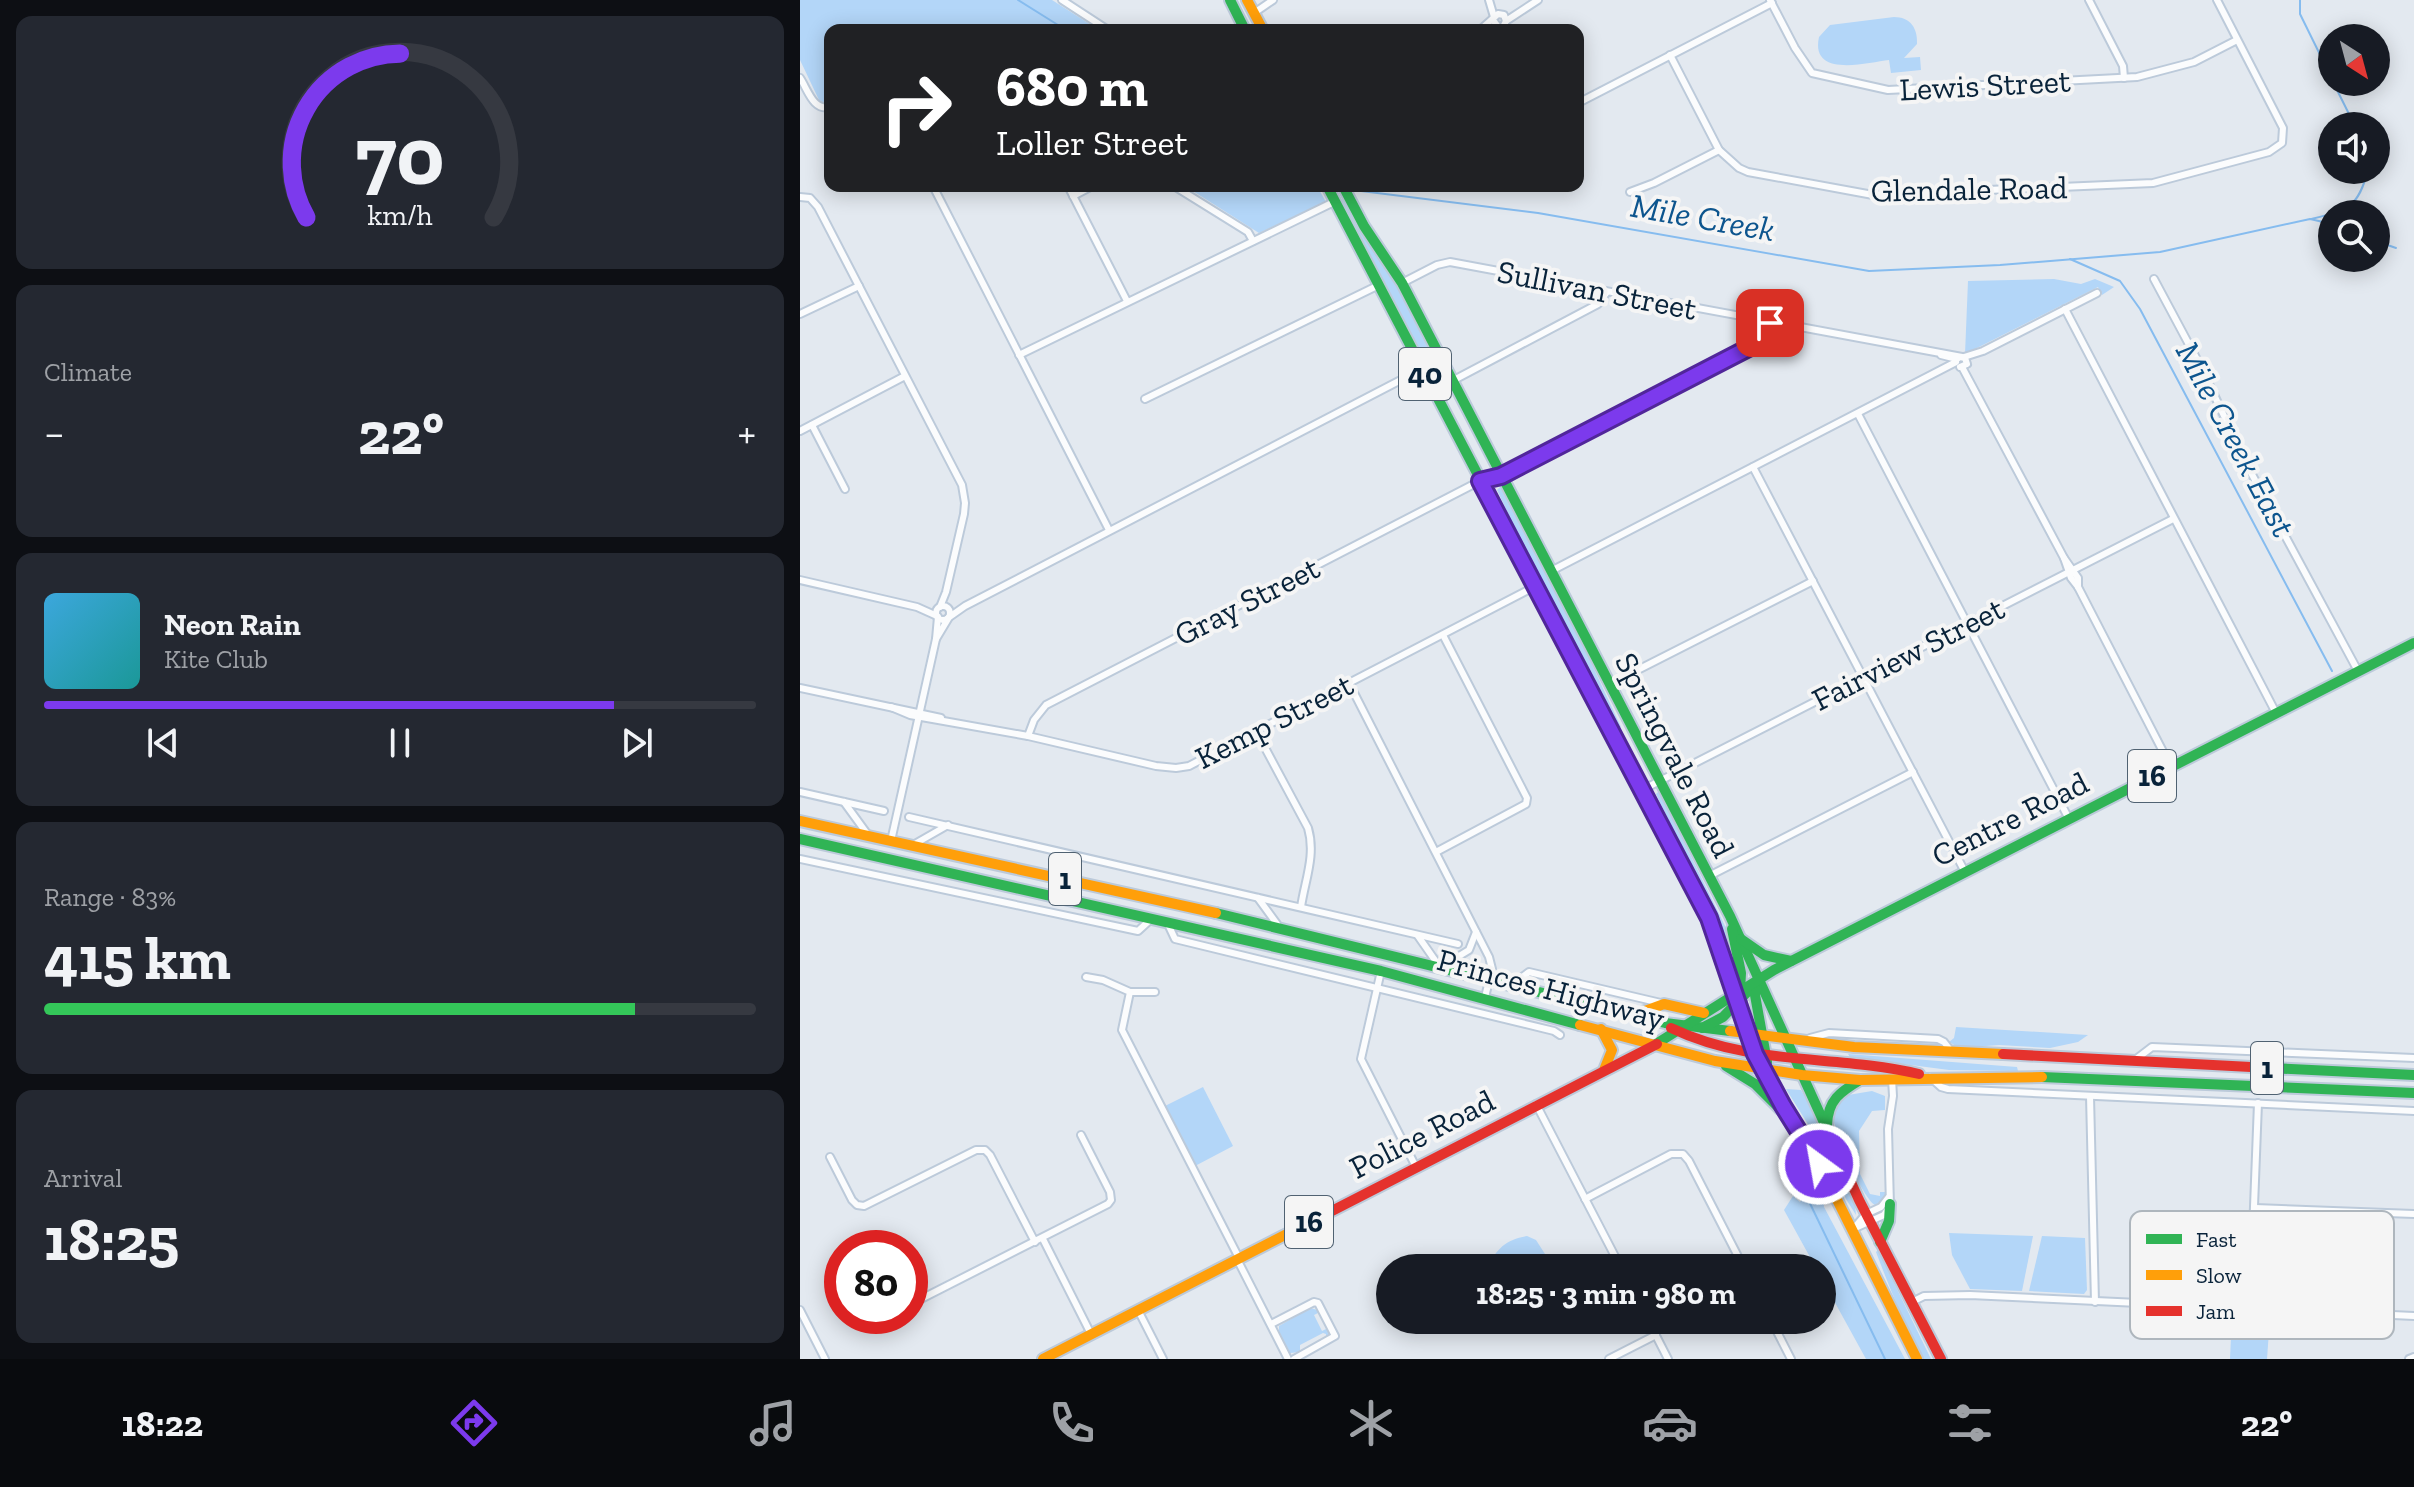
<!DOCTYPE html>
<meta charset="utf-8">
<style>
:root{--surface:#171b24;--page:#242831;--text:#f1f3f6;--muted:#9ea1a6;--line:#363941;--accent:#7c3aed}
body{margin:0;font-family:"Zilla Slab",serif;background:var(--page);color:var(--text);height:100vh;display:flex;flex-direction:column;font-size:30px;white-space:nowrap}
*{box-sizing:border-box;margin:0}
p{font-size:26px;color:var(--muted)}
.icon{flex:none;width:44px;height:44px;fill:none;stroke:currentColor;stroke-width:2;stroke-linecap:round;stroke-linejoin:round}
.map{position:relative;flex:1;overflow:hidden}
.sheet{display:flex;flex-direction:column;gap:16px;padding:16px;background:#0d0f14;width:800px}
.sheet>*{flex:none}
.top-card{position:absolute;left:24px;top:24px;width:760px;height:168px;border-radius:16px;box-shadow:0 4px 20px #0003;background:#202124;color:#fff;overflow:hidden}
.needle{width:52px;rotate:144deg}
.tools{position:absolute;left:1518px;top:24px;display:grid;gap:16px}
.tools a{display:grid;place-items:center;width:72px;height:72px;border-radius:50%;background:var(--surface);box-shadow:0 4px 20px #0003;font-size:40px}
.speed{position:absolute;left:24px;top:1230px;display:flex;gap:16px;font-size:40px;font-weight:700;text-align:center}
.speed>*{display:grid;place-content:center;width:104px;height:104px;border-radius:50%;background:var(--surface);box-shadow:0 4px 20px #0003;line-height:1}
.speed .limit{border:12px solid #d22;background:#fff;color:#111}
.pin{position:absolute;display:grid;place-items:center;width:68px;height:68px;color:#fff;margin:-34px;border-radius:16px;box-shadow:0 4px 12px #0006}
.me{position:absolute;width:88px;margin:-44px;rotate:328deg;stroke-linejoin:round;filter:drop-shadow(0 0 6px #0008)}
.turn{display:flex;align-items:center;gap:28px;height:168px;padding:0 40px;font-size:36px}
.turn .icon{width:104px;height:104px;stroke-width:2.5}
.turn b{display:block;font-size:56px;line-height:68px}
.big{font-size:60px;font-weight:700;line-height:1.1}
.sheet .widget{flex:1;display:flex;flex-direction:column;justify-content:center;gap:12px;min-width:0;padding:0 28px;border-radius:16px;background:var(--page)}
.sheet .dial{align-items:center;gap:0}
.dial svg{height:208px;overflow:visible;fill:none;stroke:var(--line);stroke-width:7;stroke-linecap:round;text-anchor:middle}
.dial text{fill:var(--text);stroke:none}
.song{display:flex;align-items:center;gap:24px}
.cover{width:96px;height:96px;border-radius:12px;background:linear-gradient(135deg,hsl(200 70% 55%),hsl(180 70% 35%))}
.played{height:8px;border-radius:4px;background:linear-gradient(90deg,var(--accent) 80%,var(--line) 80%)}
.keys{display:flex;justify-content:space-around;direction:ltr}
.heat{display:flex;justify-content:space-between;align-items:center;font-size:44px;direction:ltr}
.charge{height:12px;border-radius:6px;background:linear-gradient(90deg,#34c759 83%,var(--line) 0)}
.trip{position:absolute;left:576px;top:1254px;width:460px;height:80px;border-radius:40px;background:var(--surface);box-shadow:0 4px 20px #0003;font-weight:700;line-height:80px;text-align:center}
.tabs{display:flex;height:128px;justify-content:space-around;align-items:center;background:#090b0e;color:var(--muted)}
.tabs .icon{width:56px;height:56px}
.tabs .active{color:var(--accent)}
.tabs b{font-size:36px;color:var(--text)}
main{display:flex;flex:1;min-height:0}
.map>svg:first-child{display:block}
.green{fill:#b3d6f8}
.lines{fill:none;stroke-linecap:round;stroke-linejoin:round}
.stream{stroke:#86bcef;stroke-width:2}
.street-casing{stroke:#bccada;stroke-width:10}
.fast-casing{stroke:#bccada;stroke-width:14}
.slow-casing{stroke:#bccada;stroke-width:14}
.jam-casing{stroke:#bccada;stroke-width:14}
.street{stroke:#fbfcfd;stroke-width:6}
.fast{stroke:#30b455;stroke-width:10}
.slow{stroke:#ff9f0a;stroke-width:10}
.jam{stroke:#e5322d;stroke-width:10}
.route-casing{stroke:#51269a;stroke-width:20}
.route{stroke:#7c3aed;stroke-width:14}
.labels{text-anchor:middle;stroke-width:8;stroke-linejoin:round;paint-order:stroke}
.shield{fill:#f5f5f5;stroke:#506272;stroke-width:2}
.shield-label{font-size:30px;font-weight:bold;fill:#09233a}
.street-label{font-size:32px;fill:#09233a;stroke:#f5f5f5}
.water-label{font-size:34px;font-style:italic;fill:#0d558e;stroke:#f5f5f5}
.key{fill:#f5f5f5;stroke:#aeb6bd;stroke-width:2}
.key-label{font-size:22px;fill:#09233a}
</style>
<main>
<section class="sheet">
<div class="widget dial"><svg viewBox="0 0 100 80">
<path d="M14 69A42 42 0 1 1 86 69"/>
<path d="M14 69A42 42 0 0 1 50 6" stroke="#7c3aed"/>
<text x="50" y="56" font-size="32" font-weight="700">70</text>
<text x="50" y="72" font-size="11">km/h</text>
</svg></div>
<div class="widget"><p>Climate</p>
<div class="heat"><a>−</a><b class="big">22°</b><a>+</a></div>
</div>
<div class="widget">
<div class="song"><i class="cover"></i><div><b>Neon Rain</b><p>Kite Club</p></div></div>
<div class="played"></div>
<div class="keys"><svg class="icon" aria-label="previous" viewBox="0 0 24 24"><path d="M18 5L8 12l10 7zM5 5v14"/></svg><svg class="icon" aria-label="pause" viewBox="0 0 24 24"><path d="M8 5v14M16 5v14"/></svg><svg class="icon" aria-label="next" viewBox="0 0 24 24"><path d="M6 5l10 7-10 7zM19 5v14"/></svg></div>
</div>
<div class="widget"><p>Range · 83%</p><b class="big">415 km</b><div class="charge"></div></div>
<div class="widget"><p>Arrival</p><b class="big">18:25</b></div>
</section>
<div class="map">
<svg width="1614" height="1359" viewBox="0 0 1614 1359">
<rect width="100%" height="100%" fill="#e3e9f0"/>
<g class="green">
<polygon points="0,0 252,0 299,30 30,30 30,101 25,103 19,100 0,60"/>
<path d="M1094 17C1110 17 1118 28 1117 44L1104 58 1120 57 1121 70 1091 73 1089 60C1066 63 1010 78 1019 37L1030 25Z"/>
<polygon points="385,186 517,186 526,202 459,233"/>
<polygon points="540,199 545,200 589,272 641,373 634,378"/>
<polygon points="1254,279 1281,284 1295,279 1314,287 1302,295 1298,287 1165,354 1168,281"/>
<polygon points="700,487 782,643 821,727 817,729 745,592 697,490"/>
<polygon points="859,791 927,930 937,972 935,973 933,970 916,919 856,794"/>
<polygon points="1156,1027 1288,1035 1278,1042 1250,1048 1199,1045 1160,1048 1149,1042 1154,1038"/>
<polygon points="1048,1054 1217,1067 1218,1071 1149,1070 1050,1057"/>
<polygon points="403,1087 433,1146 395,1166 365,1106"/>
<polygon points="986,1089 1001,1090 1004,1095 1055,1205 1056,1215 1046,1199 1019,1142"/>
<path d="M1072 1091 1085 1096V1110L1072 1111 1059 1131 1060 1174 1070 1194 1080 1196V1192H1085V1199L1075 1205C1062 1197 1035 1134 1033 1117 1032 1112 1033 1108 1033 1103L1047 1092 1048 1095Z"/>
<polygon points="1016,1180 1023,1196 1024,1207 1105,1359 1066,1359 1022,1279 1022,1268 1016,1268 984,1210 993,1196 1000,1202"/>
<polygon points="1149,1233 1233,1236 1222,1291 1170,1289 1152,1255"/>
<path d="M727 1236 736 1240 754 1268H688C695 1249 707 1239 727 1236Z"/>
<polygon points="1242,1236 1285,1238 1287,1290 1284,1294 1229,1291"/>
<path d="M1078 1250 1131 1359H1124C1104 1324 1090 1289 1076 1252Z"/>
<polygon points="510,1308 518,1310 520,1312 514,1315 522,1331 528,1328 530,1334 526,1339 526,1334 523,1333 500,1345 500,1352 490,1353 479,1333 479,1326"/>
<polygon points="1432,1315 1470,1317 1467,1359 1430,1359"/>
</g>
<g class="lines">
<g class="stream">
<polyline points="218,0 266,30"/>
<polyline points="1500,0 1500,14 1532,79"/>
<polyline points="1533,82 1555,126"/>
<polyline points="553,190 738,213 1069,271 1200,265 1360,252 1510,219 1532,224"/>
<path d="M1511 219C1548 210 1558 208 1568 170"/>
<polyline points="1576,241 1596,248"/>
<polyline points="1270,259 1320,281 1340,309 1532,671"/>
<polyline points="1003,1189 1085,1359"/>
<polyline points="997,1197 1013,1175"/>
</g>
<defs>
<g id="street">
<polyline points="262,0 308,30"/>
<polyline points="689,0 694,17"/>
<polyline points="970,0 995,48 1012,73 1088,90 1337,77 1394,62 1437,40"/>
<polyline points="1289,0 1323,66 1324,78"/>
<polyline points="454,13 473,0"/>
<polyline points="706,21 738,0"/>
<polyline points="680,30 698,14 704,15 706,21 703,27 699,28 693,20"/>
<polyline points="870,55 919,150 939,168 948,172 1073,195 1353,183 1469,152 1482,143 1483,128 1417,0"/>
<path d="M0 78C8 90 13 111 30 107"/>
<polyline points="778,103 972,3"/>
<polyline points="133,186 309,530"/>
<polyline points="268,186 327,301"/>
<polyline points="374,186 448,232 453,241"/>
<polyline points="830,192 854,183 919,150"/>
<polyline points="273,196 292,186"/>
<polyline points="0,197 10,198 18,207 162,485 165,503 164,514 146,592 140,607"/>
<polyline points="1354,279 1401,367 1448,467 1558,671"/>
<polyline points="602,283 637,265 650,262 1162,357"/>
<polyline points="1265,309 1476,713"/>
<polyline points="0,314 59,286"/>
<polyline points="219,355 536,201"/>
<polyline points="1141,355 1157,359 1160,357 1165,358 1167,364 1160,367"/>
<polyline points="1164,357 1183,351 1297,293"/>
<polyline points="1162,367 1264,558 1278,578 1278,587"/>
<polyline points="652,381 798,304 807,292"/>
<polyline points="345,399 579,285"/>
<polyline points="1058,414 1269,819"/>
<polyline points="12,425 45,489"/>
<polyline points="0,431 105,376"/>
<polyline points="953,467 1165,872"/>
<polyline points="701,476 966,341 978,334 986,326"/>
<polyline points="1264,558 1271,578 1278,587 1371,767"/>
<polyline points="751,571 1156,362"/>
<polyline points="0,580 117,607 137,616"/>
<circle cx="143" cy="613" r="7"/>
<polyline points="148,618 165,606 622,369"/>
<polyline points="136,639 148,619"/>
<polyline points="549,683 689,957 692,969 685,997"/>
<polyline points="810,684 1013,581"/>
<polyline points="0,688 141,718"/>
<polyline points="91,707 110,715 228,736 356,766 376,768 389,766 736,586"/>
<path d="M456 731 508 828C516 855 505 880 501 907"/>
<polyline points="228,736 234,720 246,705 680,481"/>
<polyline points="842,790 1373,519"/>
<polyline points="0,792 84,811"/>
<polyline points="44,802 68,835"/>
<polyline points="109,817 658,944"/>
<polyline points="91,841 136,639 138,617"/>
<polyline points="113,845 148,825"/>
<polyline points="636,852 726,804 727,798 643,635"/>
<polyline points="0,859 338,931 350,920"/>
<polyline points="909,876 1113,772"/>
<polyline points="458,898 477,924"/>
<polyline points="367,922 375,939 754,1031 760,1035"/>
<polyline points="618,936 639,966"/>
<polyline points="641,967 669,950 676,932"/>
<polyline points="581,971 561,1059 616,1167"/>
<polyline points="286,977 303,980 330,992 322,1030 439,1258"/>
<polyline points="713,984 729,972 861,1003"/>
<polyline points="330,992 355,992"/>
<polyline points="1010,1038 1029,1033 1138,1039 1144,1042 1151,1051"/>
<polyline points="1335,1060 1352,1047 1614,1058"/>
<polyline points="1130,1077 1141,1087 1148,1089 1614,1111"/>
<polyline points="1290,1096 1295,1302"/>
<polyline points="736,1104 821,1268"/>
<polyline points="30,1157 52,1200 57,1205 64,1206 176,1150 185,1150 190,1155 235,1242"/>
<polyline points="785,1199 871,1154 883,1154 889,1161 944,1268"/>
<polyline points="1455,1208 1614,1214"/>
<polyline points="1055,1227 1066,1214 1081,1207 1088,1198"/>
<polyline points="1053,1229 1084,1215 1090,1206 1088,1129 1093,1096 1092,1079"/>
<polyline points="243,1239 291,1334"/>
<polyline points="437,1259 488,1359"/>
<polyline points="110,1301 115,1302 308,1204 311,1200 310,1192 281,1135"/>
<polyline points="1112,1302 1124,1296 1170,1295 1614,1316"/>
<polyline points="0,1310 25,1359"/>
<polyline points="338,1310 363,1359"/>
<polyline points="1450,1310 1458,1103"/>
<polyline points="848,1320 868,1359"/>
<polyline points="971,1320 991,1359"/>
<polyline points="471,1324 514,1302 518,1303 535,1336 494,1359"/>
<polyline points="809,1359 856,1335"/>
<polyline points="1609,1359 1614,1357"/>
</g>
<g id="fast">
<polyline points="430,0 445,30"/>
<polyline points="527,186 899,898 915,935 935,1000"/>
<polyline points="543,186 564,226 602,283 930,916 1031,1138"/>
<polyline points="0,839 581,971 780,1025"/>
<polyline points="416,913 865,1023 930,1031"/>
<polyline points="932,929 941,973 940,991"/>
<polyline points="941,939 964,955 991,961"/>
<polyline points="957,984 955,995 967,1062"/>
<polyline points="902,1028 923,1017 956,983"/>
<polyline points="856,1044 974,970 1614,643"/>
<polyline points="926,1066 955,1084 980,1109"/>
<polyline points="1470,1068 1614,1075"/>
<polyline points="1242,1077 1614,1093"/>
<path d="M1027 1125C1028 1100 1040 1092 1060 1080"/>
<polyline points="1080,1242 1089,1221 1090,1204"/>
</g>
<g id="slow">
<polyline points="447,0 463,30"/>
<polyline points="0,821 416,913"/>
<polyline points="935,1000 955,1054 1019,1164 1117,1359"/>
<polyline points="834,1015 864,1004 904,1013"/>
<polyline points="780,1025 915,1061 1002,1075 1060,1080 1242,1077"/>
<polyline points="801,1029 812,1050 804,1070"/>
<polyline points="930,1031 1054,1047 1203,1054"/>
<polyline points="243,1359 526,1214"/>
</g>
<g id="jam">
<path d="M871 1028C953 1067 1033 1054 1119 1074"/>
<polyline points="1203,1054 1470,1068"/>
<polyline points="1031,1138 1059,1200 1141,1359"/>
<polyline points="526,1214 857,1044"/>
</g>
</defs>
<use href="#street" class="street-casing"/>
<use href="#fast" class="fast-casing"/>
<use href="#slow" class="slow-casing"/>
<use href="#jam" class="jam-casing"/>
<use href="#street" class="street"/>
<use href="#fast" class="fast"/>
<use href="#slow" class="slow"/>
<use href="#jam" class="jam"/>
</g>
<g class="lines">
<defs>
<polyline id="route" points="970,323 966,334 958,343 701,476 680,481 909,918 955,1054 983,1106 1019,1164"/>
</defs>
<use href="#route" class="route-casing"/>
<use href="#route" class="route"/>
</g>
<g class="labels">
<g class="shield">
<rect x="599" y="348" width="52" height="52" rx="6"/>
<rect x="1328" y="750" width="48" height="52" rx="6"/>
<rect x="249" y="853" width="32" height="52" rx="6"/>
<rect x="1451" y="1042" width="32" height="52" rx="6"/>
<rect x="485" y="1196" width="48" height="52" rx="6"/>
</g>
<g class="shield-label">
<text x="625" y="384">40</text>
<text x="1352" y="786">16</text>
<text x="265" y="889">1</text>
<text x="1467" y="1078">1</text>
<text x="509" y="1232">16</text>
</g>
<g class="street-label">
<text transform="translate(1185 85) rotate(-3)" y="11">Lewis Street</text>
<text transform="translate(1169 189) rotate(-1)" y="11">Glendale Road</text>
<text transform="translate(797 290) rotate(11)" y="11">Sullivan Street</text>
<text transform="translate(447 601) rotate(-27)" y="11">Gray Street</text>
<text transform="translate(1108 654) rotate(-27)" y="11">Fairview Street</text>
<text transform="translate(474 721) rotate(-27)" y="11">Kemp Street</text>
<text transform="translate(875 755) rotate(63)" y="11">Springvale Road</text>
<text transform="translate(1210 819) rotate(-27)" y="11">Centre Road</text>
<text transform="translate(751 989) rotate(15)" y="11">Princes Highway</text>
<text transform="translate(622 1134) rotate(-27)" y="11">Police Road</text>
</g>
<g class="water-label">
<text transform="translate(903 217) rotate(10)" y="12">Mile Creek</text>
<text transform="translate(1436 439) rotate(62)" y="12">Mile Creek East</text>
</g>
</g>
<rect x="1330" y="1211" width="264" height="128" rx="12" class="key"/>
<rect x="1346" y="1234" width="36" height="10" fill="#30b455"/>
<rect x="1346" y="1270" width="36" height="10" fill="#ff9f0a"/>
<rect x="1346" y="1306" width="36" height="10" fill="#e5322d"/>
<g class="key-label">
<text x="1396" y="1247">Fast</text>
<text x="1396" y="1283">Slow</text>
<text x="1396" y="1319">Jam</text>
</g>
</svg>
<div class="tools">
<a><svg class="needle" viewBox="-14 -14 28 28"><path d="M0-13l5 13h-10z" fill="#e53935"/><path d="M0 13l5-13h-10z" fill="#9ea1a6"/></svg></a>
<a><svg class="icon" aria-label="sound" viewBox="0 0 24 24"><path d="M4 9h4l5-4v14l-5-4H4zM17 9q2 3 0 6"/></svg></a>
<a><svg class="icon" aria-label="search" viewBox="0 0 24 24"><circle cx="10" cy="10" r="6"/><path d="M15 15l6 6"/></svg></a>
</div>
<div class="speed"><div class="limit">80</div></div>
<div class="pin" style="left:970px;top:323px;background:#d93025"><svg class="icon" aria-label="arrive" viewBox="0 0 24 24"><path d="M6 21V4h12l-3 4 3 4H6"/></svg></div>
<svg class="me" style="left:1019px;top:1164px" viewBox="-20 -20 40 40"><circle r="17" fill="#7c3aed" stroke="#fff" stroke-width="3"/><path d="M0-11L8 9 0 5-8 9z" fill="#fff"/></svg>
<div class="trip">18:25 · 3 min · 980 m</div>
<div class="top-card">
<div class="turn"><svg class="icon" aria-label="right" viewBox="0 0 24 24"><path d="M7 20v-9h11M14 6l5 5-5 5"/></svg><div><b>680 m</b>Loller Street</div></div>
</div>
</div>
</main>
<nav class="tabs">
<b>18:22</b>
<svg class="icon active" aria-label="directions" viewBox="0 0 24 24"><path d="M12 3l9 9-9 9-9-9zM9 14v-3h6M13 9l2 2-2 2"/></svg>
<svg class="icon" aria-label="music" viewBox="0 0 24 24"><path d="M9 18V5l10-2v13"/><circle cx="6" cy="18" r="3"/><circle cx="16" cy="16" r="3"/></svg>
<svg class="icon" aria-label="phone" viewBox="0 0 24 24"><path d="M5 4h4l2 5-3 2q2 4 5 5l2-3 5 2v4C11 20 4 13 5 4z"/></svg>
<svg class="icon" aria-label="climate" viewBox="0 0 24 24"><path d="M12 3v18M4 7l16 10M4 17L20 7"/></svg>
<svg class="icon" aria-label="car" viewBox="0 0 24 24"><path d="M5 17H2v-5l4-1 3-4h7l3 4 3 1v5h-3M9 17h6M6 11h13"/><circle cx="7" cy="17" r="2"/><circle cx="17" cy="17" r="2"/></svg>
<svg class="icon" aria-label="filters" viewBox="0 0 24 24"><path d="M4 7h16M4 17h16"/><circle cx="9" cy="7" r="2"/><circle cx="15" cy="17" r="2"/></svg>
<b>22°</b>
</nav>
